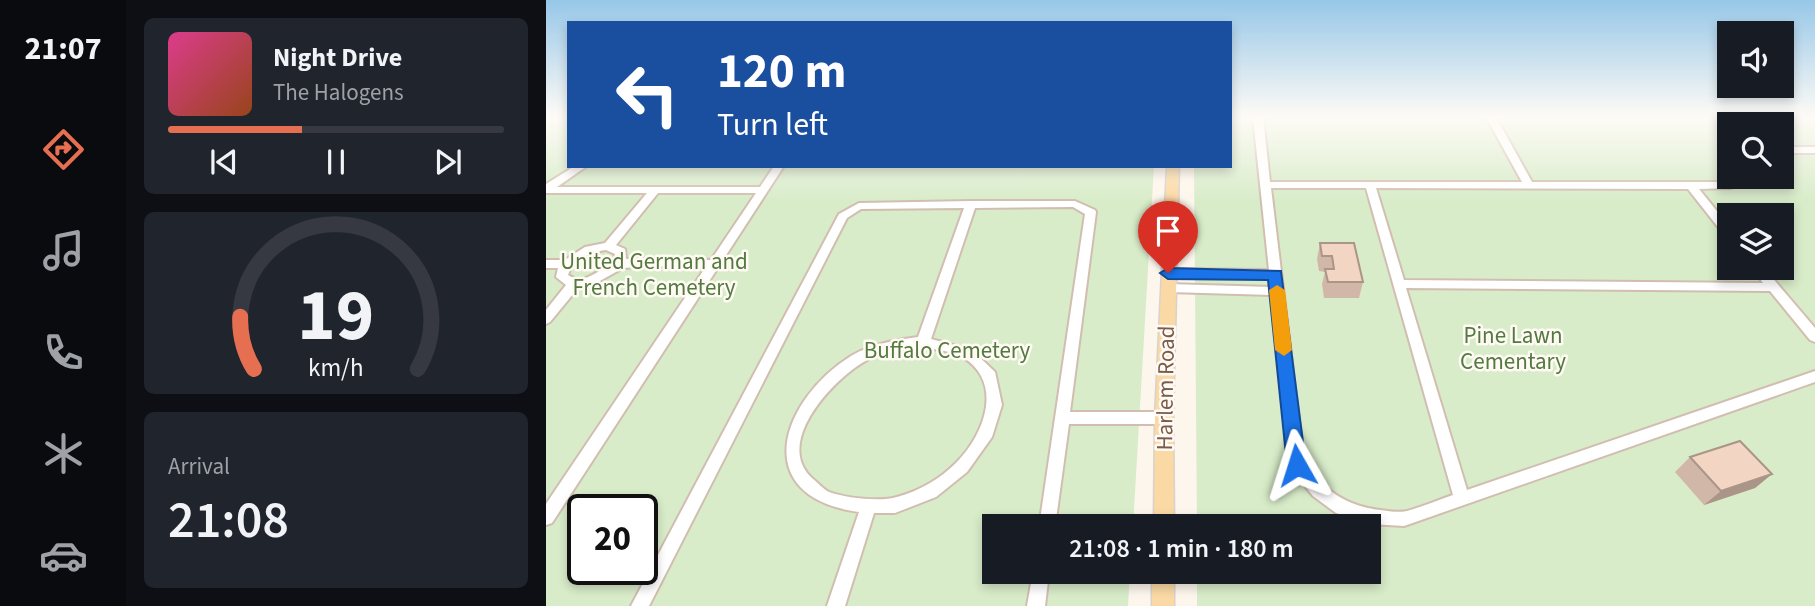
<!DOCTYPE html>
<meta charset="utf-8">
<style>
:root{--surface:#171b24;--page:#20242c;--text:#f1f3f6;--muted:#9ea1a6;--line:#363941;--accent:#e76f51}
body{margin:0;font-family:"Source Sans 3",sans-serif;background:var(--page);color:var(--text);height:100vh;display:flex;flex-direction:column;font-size:26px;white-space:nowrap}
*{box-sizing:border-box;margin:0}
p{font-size:23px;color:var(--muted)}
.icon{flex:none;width:38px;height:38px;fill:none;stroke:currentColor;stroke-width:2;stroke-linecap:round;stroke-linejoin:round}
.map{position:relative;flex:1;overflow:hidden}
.drawer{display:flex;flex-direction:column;gap:18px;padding:18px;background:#0d0f14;width:420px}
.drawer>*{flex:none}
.banner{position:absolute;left:21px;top:21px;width:665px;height:147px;border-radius:0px;box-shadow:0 4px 10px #0003;background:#1a4fa0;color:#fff;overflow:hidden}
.tools{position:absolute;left:1171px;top:21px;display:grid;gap:14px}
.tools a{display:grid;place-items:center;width:77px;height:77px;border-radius:0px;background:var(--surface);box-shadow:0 4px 10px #0003;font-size:35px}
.speed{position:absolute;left:21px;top:494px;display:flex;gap:14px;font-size:35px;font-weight:700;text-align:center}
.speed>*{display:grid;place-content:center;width:91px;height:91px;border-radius:50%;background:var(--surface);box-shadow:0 4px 10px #0003;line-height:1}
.speed .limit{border:4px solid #111;border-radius:10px;background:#fff;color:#111}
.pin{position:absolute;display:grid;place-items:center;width:60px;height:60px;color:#fff;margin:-72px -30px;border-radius:50% 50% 50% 0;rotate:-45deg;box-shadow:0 0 7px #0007}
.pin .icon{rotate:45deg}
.me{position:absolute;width:77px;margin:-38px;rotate:354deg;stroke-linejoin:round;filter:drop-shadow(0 0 5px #0008)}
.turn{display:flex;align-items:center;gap:24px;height:147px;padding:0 35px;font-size:32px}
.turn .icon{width:91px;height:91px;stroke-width:2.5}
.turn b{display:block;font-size:49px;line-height:60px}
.big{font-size:52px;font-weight:600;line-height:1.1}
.drawer .card{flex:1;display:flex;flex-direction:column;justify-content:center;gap:10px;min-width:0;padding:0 24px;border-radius:10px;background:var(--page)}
.drawer .dial{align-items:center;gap:0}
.dial svg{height:182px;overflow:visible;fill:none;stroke:var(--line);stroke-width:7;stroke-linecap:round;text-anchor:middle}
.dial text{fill:var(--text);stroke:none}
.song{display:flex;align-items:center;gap:21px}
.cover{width:84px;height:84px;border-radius:10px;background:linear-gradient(135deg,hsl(330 70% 55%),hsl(20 70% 35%))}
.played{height:7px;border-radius:4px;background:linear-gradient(90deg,var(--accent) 40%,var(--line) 40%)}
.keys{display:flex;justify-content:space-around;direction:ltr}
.trip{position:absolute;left:436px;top:514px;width:399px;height:70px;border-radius:0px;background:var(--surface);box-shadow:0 4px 10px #0003;font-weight:600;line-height:70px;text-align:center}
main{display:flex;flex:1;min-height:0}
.dock{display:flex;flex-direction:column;width:126px;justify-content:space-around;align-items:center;background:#090b0e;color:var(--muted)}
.dock .icon{width:49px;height:49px}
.dock .active{color:var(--accent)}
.dock b{font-size:32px;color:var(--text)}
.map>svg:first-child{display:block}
.green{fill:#d8ecc9;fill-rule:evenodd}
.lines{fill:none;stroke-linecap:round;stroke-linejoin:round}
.minor-casing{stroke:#d1beb0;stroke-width:4}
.major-casing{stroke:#dad1cd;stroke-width:3}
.minor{fill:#fff;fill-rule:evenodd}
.major{fill:#fbd9a5;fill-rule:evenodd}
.wall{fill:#d1b7a8}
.shaded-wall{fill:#aa9588}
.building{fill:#f3d5c3;stroke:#aa9588;stroke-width:2}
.route{fill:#1a73e8;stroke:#114b97;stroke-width:2}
.slow{fill:#f59e0b}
.labels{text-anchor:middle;stroke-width:5;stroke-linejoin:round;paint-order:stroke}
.park-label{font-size:23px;fill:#537a41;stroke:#fffaf3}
.street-label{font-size:23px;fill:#7a5c4d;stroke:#fffaf3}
</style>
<main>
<nav class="dock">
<b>21:07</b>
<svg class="icon active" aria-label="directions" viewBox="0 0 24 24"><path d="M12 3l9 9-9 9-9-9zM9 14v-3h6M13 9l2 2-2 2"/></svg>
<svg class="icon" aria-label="music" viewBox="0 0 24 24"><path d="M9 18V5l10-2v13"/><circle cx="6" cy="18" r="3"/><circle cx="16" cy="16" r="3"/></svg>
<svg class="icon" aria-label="phone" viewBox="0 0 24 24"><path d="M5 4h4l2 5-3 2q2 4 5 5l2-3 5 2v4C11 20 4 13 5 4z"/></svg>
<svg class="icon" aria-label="climate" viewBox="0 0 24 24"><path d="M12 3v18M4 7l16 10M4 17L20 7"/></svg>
<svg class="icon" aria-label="car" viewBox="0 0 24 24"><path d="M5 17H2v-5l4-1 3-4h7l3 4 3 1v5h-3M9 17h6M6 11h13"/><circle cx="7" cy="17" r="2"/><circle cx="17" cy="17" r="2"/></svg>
</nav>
<section class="drawer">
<div class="card">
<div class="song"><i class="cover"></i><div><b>Night Drive</b><p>The Halogens</p></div></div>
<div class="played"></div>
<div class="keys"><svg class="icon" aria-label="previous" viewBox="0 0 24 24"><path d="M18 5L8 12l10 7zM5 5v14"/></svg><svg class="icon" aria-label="pause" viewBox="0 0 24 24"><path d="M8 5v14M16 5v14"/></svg><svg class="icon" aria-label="next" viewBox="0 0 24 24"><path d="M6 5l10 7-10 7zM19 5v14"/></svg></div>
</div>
<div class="card dial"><svg viewBox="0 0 100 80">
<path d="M14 69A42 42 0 1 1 86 69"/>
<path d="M14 69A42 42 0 0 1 8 46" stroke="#e76f51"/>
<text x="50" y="56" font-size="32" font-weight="700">19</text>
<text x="50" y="72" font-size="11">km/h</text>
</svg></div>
<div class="card"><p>Arrival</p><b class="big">21:08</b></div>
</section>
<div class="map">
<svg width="1269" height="606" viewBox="0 0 1269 606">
<rect width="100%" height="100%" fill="#fdf6ec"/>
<g class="green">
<path d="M0 117H23V166H608L587 527H448V572H584L582 606H0ZM37 509H96V569H37Z"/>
<path d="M684 117H1269V606H651V572H822V527H651L648 166H684ZM1183 124H1236V177H1183ZM1183 215H1236V268H1183Z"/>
</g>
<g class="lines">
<defs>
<g id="minor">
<path d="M707 117H717L724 182H976L940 117H950L986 182H1183L1190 177H1202L1185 188 1153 189 1183 226V237L1179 236 1142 189 830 188 858 280 1217 283 1206 268H1218L1269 328V342L1264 340 1224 291 860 288 921 490 1269 371V382L858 526 824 524 790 513 767 496 746 470 744 465 726 295 622 292 616 288 622 284 725 287 724 278 622 277 616 273 622 269 723 270ZM725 188H820L907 495C892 500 876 507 861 511 852 513 842 511 834 510 800 506 778 490 758 463Z"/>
<polygon points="1166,117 1176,117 1184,124 1183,131"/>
<rect x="1236" y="147" width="33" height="6"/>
<path d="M29 166H41L11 187H214L228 166H238L6 523 0 525V504L159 268 108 266 77 268 52 282 32 288 4 322 0 324V310L20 285 10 277 12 268H0V260H19L39 247 59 243 101 193H0V184ZM112 193H210L165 260 108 258 80 259 79 249 70 245ZM60 250 69 254 67 262C53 270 38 286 22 275 26 260 45 252 60 250Z"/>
<path d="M425 201H529L549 210 550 212 524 412H618L623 414 625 418 623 422 618 424H523L509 527H493L539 214 527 207 429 208 385 339 426 350 449 372 456 405 446 437 421 472 390 497 349 513H328L299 606H281L313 512C202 497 234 401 305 356 325 344 349 340 372 337L418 208 315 209 301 218 103 606H85L293 214 313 203ZM377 347C389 350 408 351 418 358 458 384 438 435 410 463 394 479 373 491 351 497 335 502 299 498 283 492 277 489 272 483 267 479 227 444 285 382 316 363 334 351 356 349 377 347Z"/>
<polygon points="487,572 503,572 499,606 481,606"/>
</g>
<g id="major">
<polygon points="621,166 633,166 627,418 628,527 608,527 609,418"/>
<rect x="606" y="572" width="22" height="34"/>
</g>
</defs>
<use href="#minor" class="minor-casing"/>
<use href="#major" class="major-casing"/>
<use href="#minor" class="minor"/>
<use href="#major" class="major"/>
</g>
<g class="wall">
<polygon points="774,243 817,282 813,298 778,298 776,284 779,272 773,271 771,259"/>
<polygon points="1144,457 1226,474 1209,488 1158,505 1129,472"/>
</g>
<polygon class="shaded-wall" points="1226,474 1209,488 1158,505 1175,491"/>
<g class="building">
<polygon points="774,243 808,243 817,282 782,282 779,269 788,269 786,256 776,256"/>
<polygon points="1194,441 1226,474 1175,491 1144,457"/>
</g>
<linearGradient id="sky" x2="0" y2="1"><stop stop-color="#97c7e8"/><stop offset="0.58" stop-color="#fefbf6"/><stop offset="1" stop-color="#fefbf6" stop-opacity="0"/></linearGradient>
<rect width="1269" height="202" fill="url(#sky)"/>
<polygon class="route" points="622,268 735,271 760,465 757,471 751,473 744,471 741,465 722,280 622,279 614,273"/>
<polygon class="slow" points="731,285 739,290 746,350 738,356 729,350 723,290"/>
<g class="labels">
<g class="park-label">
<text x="108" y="269">United German and<tspan x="108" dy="26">French Cemetery</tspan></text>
<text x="967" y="343">Pine Lawn<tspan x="967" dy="26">Cementary</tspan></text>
<text x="401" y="358">Buffalo Cemetery</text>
</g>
<g class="street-label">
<text transform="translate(619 388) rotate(-89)" y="8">Harlem Road</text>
</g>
</g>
</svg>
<div class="tools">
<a><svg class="icon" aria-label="sound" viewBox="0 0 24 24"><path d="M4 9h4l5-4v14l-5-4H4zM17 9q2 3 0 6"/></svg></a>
<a><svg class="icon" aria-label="search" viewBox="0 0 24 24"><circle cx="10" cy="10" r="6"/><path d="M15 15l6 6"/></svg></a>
<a><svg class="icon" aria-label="layers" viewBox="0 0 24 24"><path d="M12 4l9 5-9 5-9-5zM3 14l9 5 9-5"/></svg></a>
</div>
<div class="speed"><div class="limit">20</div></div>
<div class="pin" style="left:622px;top:273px;background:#d93025"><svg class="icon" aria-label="arrive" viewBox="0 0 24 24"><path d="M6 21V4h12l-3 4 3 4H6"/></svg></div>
<svg class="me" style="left:751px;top:465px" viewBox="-20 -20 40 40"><path d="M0-17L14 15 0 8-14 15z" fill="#1a73e8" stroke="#fff" stroke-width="4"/></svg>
<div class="trip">21:08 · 1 min · 180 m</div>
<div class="banner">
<div class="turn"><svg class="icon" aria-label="left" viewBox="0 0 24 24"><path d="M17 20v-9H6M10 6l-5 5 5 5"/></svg><div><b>120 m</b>Turn left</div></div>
</div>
</div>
</main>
